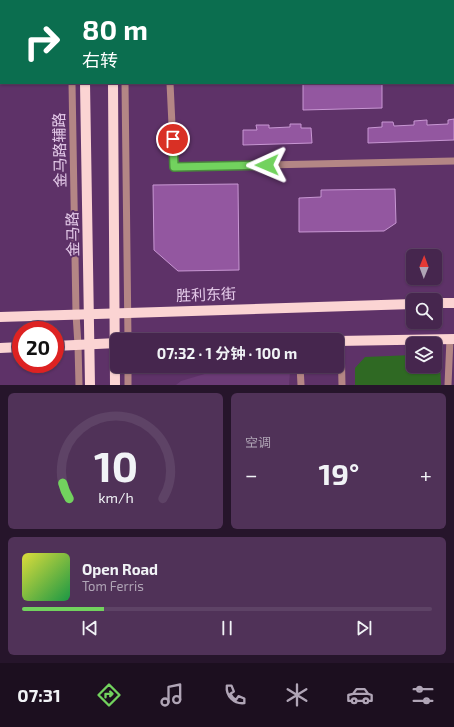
<!DOCTYPE html>
<html lang="zh">
<meta charset="utf-8">
<style>
:root{--surface:#46264e;--page:#503258;--text:#f1f3f6;--muted:#b0a5b6;--line:#5e4366;--accent:#72d25e}
body{margin:0;font-family:"Exo 2","Noto Sans SC",sans-serif;background:var(--page);color:var(--text);height:100vh;display:flex;flex-direction:column;font-size:15px;white-space:nowrap}
*{box-sizing:border-box;margin:0}
p{font-size:13px;color:var(--muted)}
.icon{flex:none;width:22px;height:22px;fill:none;stroke:currentColor;stroke-width:2;stroke-linecap:round;stroke-linejoin:round}
.map{position:relative;height:385px;overflow:hidden}
.details{display:flex;flex-direction:column;gap:8px;padding:8px;background:#26152b;flex:1}
.details>*{flex:none}
.top-card{position:absolute;left:0px;top:0px;width:454px;height:84px;box-shadow:0 1px 3px #0004,0 0 0 1px var(--line);background:#0b6e4f;color:#fff;overflow:hidden}
.needle{width:26px;rotate:1deg}
.buttons{position:absolute;left:406px;top:249px;display:grid;gap:8px}
.buttons a{display:grid;place-items:center;width:36px;height:36px;border-radius:6px;background:var(--surface);box-shadow:0 1px 3px #0004,0 0 0 1px var(--line);font-size:20px}
.speed{position:absolute;left:12px;top:321px;display:flex;gap:8px;font-size:20px;font-weight:700;text-align:center}
.speed>*{display:grid;place-content:center;width:52px;height:52px;border-radius:50%;background:var(--surface);box-shadow:0 1px 3px #0004,0 0 0 1px var(--line);line-height:1}
.speed .limit{border:6px solid #d22;background:#fff;color:#111}
.pin{position:absolute;display:grid;place-items:center;width:34px;height:34px;color:#fff;margin:-17px;border:2px solid #fff;border-radius:50%;box-shadow:0 1px 4px #0007}
.me{position:absolute;width:44px;margin:-22px;rotate:269deg;stroke-linejoin:round;filter:drop-shadow(0 0 3px #0008)}
.turn{display:flex;align-items:center;gap:14px;height:84px;padding:0 16px;font-size:18px}
.turn .icon{width:52px;height:52px;stroke-width:2.5}
.turn b{display:block;font-size:28px;line-height:34px}
.big{font-size:30px;font-weight:700;line-height:1.1}
.details .widget{flex:1;display:flex;flex-direction:column;justify-content:center;gap:6px;min-width:0;padding:0 14px;border-radius:6px;background:var(--page)}
.details .dial{align-items:center;gap:0}
.dial svg{height:104px;overflow:visible;fill:none;stroke:var(--line);stroke-width:7;stroke-linecap:round;text-anchor:middle}
.dial text{fill:var(--text);stroke:none}
.song{display:flex;align-items:center;gap:12px}
.cover{width:48px;height:48px;border-radius:6px;background:linear-gradient(135deg,hsl(60 70% 55%),hsl(140 70% 35%))}
.played{height:4px;border-radius:2px;background:linear-gradient(90deg,var(--accent) 20%,var(--line) 20%)}
.keys{display:flex;justify-content:space-around;direction:ltr}
.heat{display:flex;justify-content:space-between;align-items:center;font-size:22px;direction:ltr}
.details .tiles{flex:1;display:grid;gap:8px;grid-template-columns:1fr 1fr}
.widget:last-child{grid-column:span 2}
.trip{position:absolute;left:110px;top:333px;width:234px;height:40px;border-radius:6px;background:var(--surface);box-shadow:0 1px 3px #0004,0 0 0 1px var(--line);font-weight:700;line-height:40px;text-align:center}
.tabs{display:flex;height:64px;justify-content:space-around;align-items:center;background:#1c0f1f;color:var(--muted)}
.tabs .icon{width:28px;height:28px}
.tabs .selected{color:var(--accent)}
.tabs b{font-size:18px;color:var(--text)}
.map>svg:first-child{display:block}
.built{fill:#6b3b76}
.green{fill:#2f6923}
.building{fill:#9357a0;stroke:#c897d3}
.lines{fill:none;stroke-linecap:round;stroke-linejoin:round}
.minor{stroke:#b48685;stroke-width:7}
.major{stroke:#fbd4d3;stroke-width:10}
.route-casing{stroke:#4a883d;stroke-width:10}
.route{stroke:#72d25e;stroke-width:7}
.labels{text-anchor:middle;stroke-width:4;stroke-linejoin:round;paint-order:stroke}
.street-label{font-size:15px;fill:#e5cbea;stroke:#5e3268}
</style>
<div class="map">
<svg width="454" height="385" viewBox="0 0 454 385">
<rect width="100%" height="100%" fill="#5e3268"/>
<g class="built">
<polygon points="145,0 317,0 317,1"/>
<polygon points="290,370 289,385 176,385 181,381 208,373"/>
</g>
<polygon class="green" points="442,353 440,364 441,385 355,385 355,368 365,357 413,355 413,366 435,366 435,354"/>
<g class="building">
<polygon points="303,83 382,83 382,108 303,110"/>
<polygon points="454,119 454,140 368,143 368,128 382,127 382,122 393,122 394,126 414,125 414,121 427,120 427,125 448,124 448,120"/>
<polygon points="290,124 301,124 301,128 311,128 312,143 243,145 243,130 257,130 256,125 269,125 269,128 290,127"/>
<polygon points="238,184 239,270 178,271 154,250 153,185"/>
<polygon points="395,189 396,223 384,231 299,232 299,198 321,197 321,190"/>
</g>
<g class="lines">
<g class="minor">
<polyline points="70,0 70,1"/>
<polyline points="125,0 125,1"/>
<polyline points="453,11 454,11"/>
<polyline points="72,83 76,314 78,345 79,385"/>
<polyline points="125,83 128,340"/>
<polyline points="170,83 174,167 454,161"/>
<polyline points="341,341 342,385"/>
<polyline points="128,366 128,385"/>
<polyline points="300,366 301,385"/>
<polyline points="448,385 450,339"/>
</g>
<g class="major">
<polyline points="83,0 83,1"/>
<polyline points="112,0 112,1"/>
<polyline points="85,83 90,385"/>
<polyline points="113,83 115,385"/>
<polyline points="435,303 454,303"/>
<polyline points="0,317 413,304"/>
<polyline points="337,341 454,339"/>
<polyline points="55,346 117,343"/>
<polyline points="0,348 21,347"/>
</g>
</g>
<g class="lines">
<defs>
<polyline id="route" points="173,139 174,167 267,165"/>
</defs>
<use href="#route" class="route-casing"/>
<use href="#route" class="route"/>
</g>
<g class="labels">
<g class="street-label">
<text transform="translate(60 150) rotate(-91)" y="5">金马路辅路</text>
<text transform="translate(73 234) rotate(-91)" y="5">金马路</text>
<text transform="translate(206 295) rotate(-2)" y="5">胜利东街</text>
</g>
</g>
</svg>
<div class="buttons">
<a><svg class="needle" viewBox="-14 -14 28 28"><path d="M0-13l5 13h-10z" fill="#e53935"/><path d="M0 13l5-13h-10z" fill="#b0a5b6"/></svg></a>
<a><svg class="icon" aria-label="search" viewBox="0 0 24 24"><circle cx="10" cy="10" r="6"/><path d="M15 15l6 6"/></svg></a>
<a><svg class="icon" aria-label="layers" viewBox="0 0 24 24"><path d="M12 4l9 5-9 5-9-5zM3 14l9 5 9-5"/></svg></a>
</div>
<div class="speed"><div class="limit">20</div></div>
<div class="pin" style="left:173px;top:139px;background:#d93025"><svg class="icon" aria-label="arrive" viewBox="0 0 24 24"><path d="M6 21V4h12l-3 4 3 4H6"/></svg></div>
<svg class="me" style="left:267px;top:165px" viewBox="-20 -20 40 40"><path d="M0-17L14 15 0 8-14 15z" fill="#72d25e" stroke="#fff" stroke-width="4"/></svg>
<div class="trip">07:32 · 1 分钟 · 100 m</div>
<div class="top-card">
<div class="turn"><svg class="icon" aria-label="right" viewBox="0 0 24 24"><path d="M7 20v-9h11M14 6l5 5-5 5"/></svg><div><b>80 m</b>右转</div></div>
</div>
</div>
<section class="details">
<div class="tiles">
<div class="widget dial"><svg viewBox="0 0 100 80">
<path d="M14 69A42 42 0 1 1 86 69"/>
<path d="M14 69A42 42 0 0 1 9 57" stroke="#72d25e"/>
<text x="50" y="56" font-size="32" font-weight="700">10</text>
<text x="50" y="72" font-size="11">km/h</text>
</svg></div>
<div class="widget"><p>空调</p>
<div class="heat"><a>−</a><b class="big">19°</b><a>+</a></div>
</div>
<div class="widget">
<div class="song"><i class="cover"></i><div><b>Open Road</b><p>Tom Ferris</p></div></div>
<div class="played"></div>
<div class="keys"><svg class="icon" aria-label="previous" viewBox="0 0 24 24"><path d="M18 5L8 12l10 7zM5 5v14"/></svg><svg class="icon" aria-label="pause" viewBox="0 0 24 24"><path d="M8 5v14M16 5v14"/></svg><svg class="icon" aria-label="next" viewBox="0 0 24 24"><path d="M6 5l10 7-10 7zM19 5v14"/></svg></div>
</div>
</div>
</section>
<nav class="tabs">
<b>07:31</b>
<svg class="icon selected" aria-label="directions" viewBox="0 0 24 24"><path d="M12 3l9 9-9 9-9-9zM9 14v-3h6M13 9l2 2-2 2"/></svg>
<svg class="icon" aria-label="music" viewBox="0 0 24 24"><path d="M9 18V5l10-2v13"/><circle cx="6" cy="18" r="3"/><circle cx="16" cy="16" r="3"/></svg>
<svg class="icon" aria-label="phone" viewBox="0 0 24 24"><path d="M5 4h4l2 5-3 2q2 4 5 5l2-3 5 2v4C11 20 4 13 5 4z"/></svg>
<svg class="icon" aria-label="climate" viewBox="0 0 24 24"><path d="M12 3v18M4 7l16 10M4 17L20 7"/></svg>
<svg class="icon" aria-label="car" viewBox="0 0 24 24"><path d="M5 17H2v-5l4-1 3-4h7l3 4 3 1v5h-3M9 17h6M6 11h13"/><circle cx="7" cy="17" r="2"/><circle cx="17" cy="17" r="2"/></svg>
<svg class="icon" aria-label="filters" viewBox="0 0 24 24"><path d="M4 7h16M4 17h16"/><circle cx="9" cy="7" r="2"/><circle cx="15" cy="17" r="2"/></svg>
</nav>
